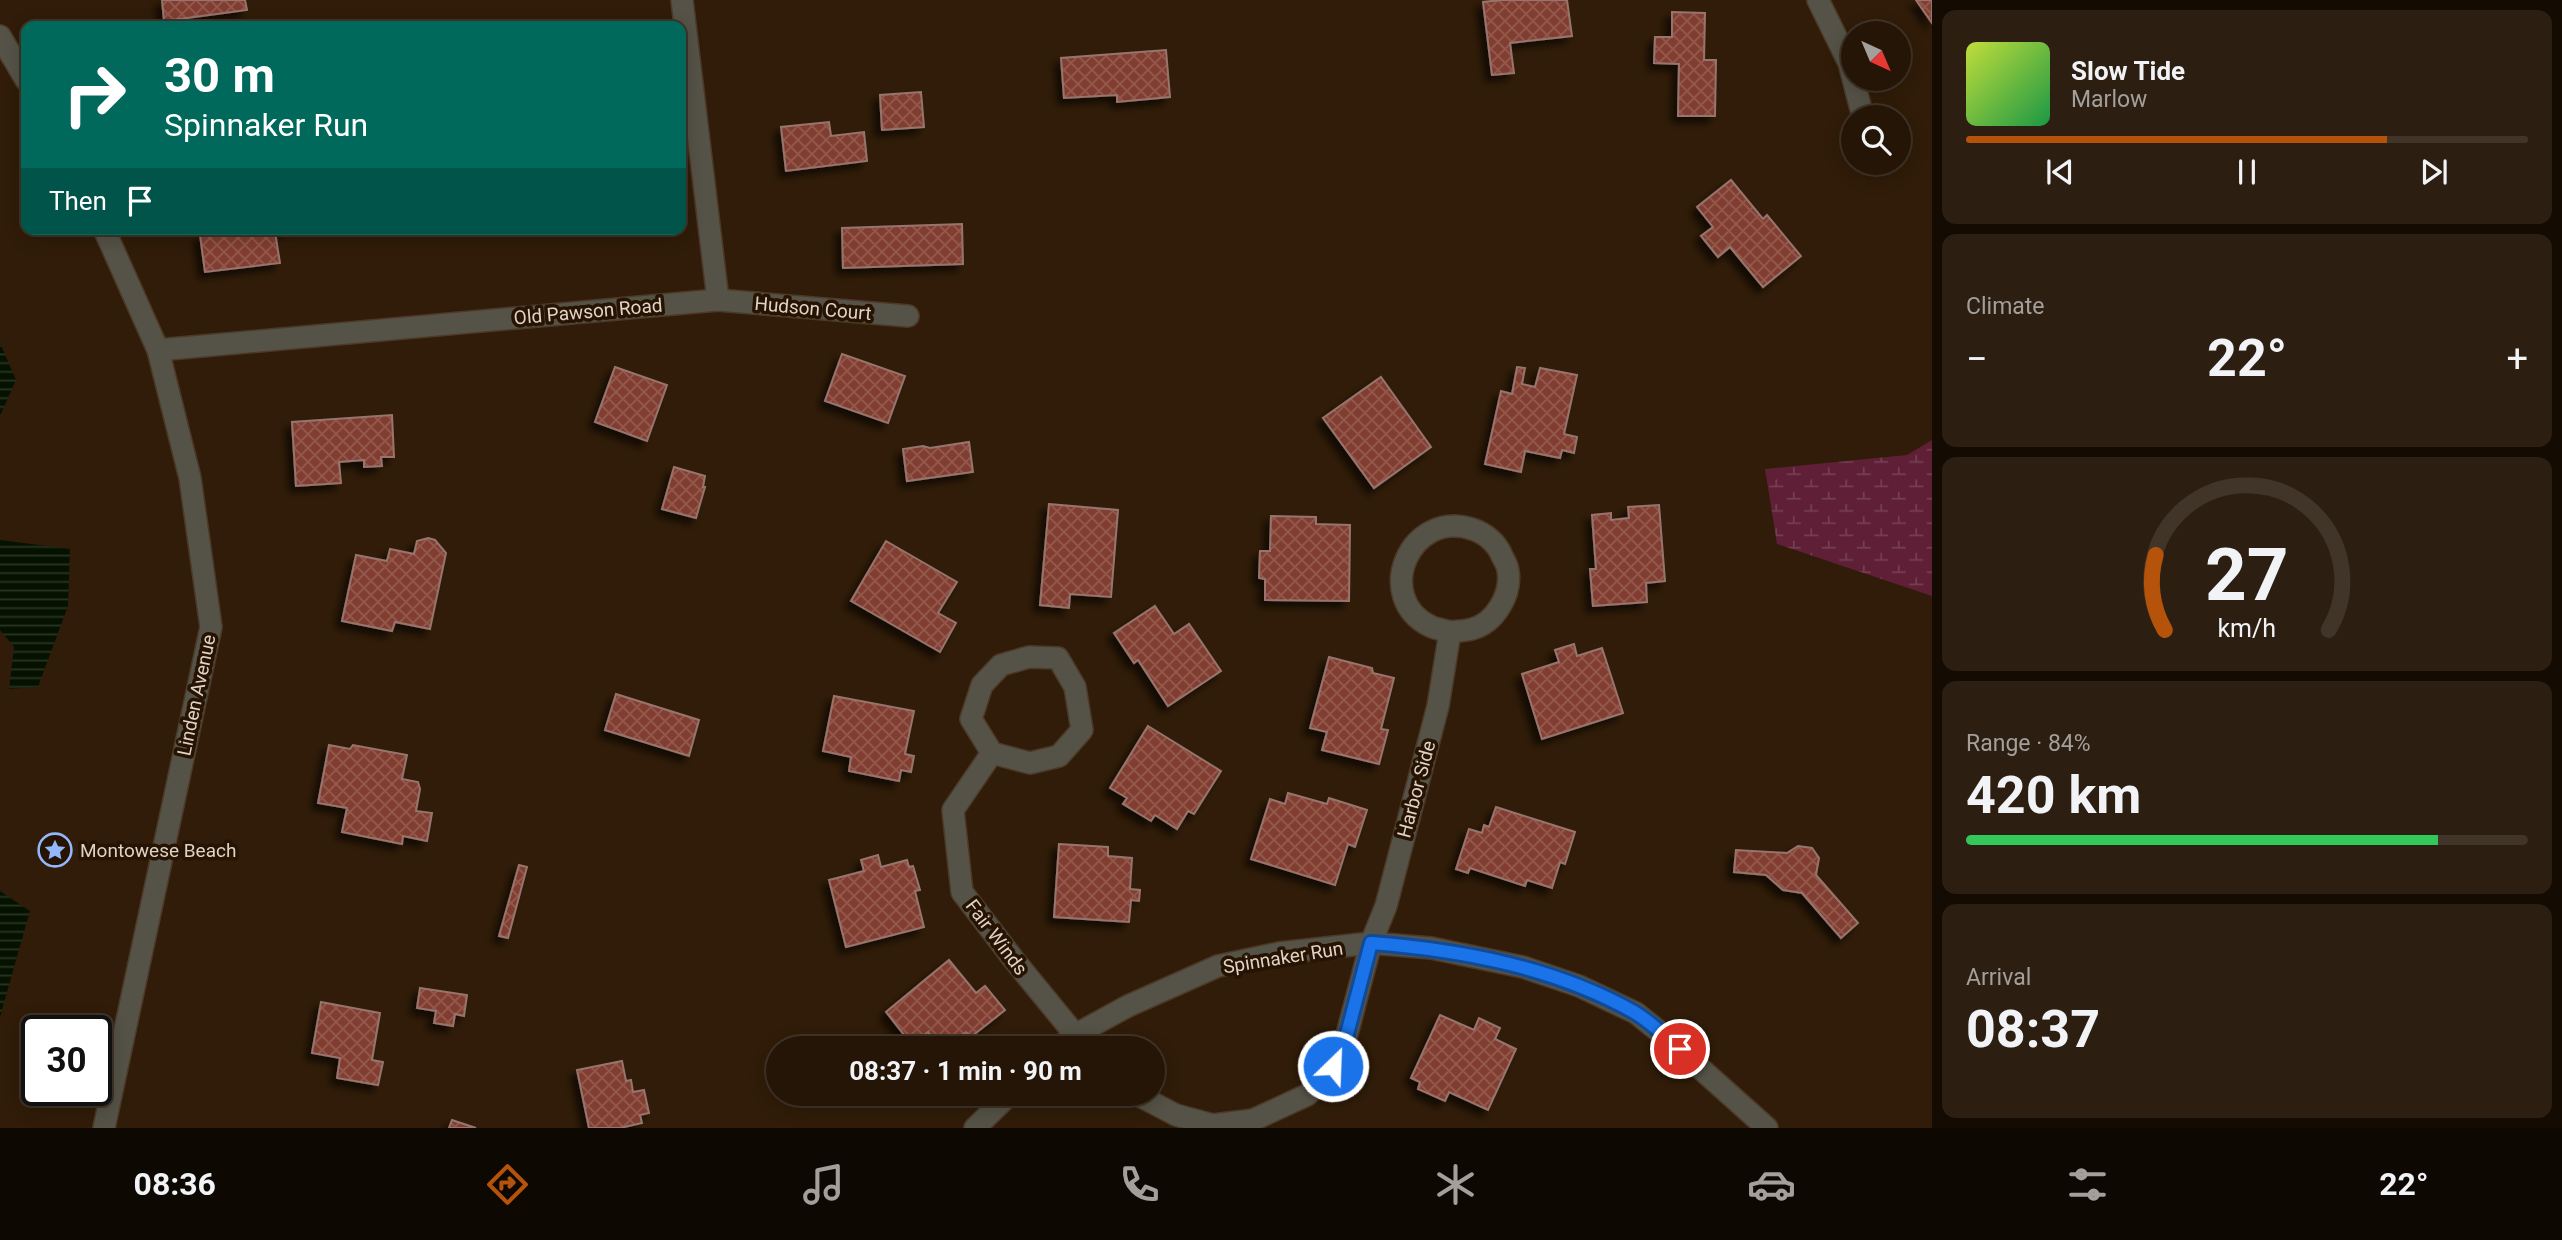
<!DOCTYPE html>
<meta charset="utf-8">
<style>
:root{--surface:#241506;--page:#2c1e10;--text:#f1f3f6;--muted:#a39f9b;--line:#413428;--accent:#b45309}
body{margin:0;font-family:Roboto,sans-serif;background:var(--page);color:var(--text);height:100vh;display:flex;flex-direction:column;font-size:26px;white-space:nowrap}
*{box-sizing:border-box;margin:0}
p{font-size:23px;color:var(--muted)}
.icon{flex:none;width:38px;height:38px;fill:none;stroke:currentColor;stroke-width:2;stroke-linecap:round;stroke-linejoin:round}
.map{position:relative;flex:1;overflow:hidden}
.panel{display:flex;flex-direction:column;gap:10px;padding:10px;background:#140c03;width:630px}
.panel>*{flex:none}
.hud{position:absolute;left:21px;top:21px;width:665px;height:214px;border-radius:14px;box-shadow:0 4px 18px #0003,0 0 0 2px var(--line);background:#00695c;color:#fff;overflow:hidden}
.needle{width:46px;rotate:136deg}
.controls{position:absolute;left:1841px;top:21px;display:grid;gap:14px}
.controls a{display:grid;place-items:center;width:70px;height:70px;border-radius:50%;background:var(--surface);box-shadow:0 4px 18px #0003,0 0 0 2px var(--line);font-size:35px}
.speed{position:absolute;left:21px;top:1015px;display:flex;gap:14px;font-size:35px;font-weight:700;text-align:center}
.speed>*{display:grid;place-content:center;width:91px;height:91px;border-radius:50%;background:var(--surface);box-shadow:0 4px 18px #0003,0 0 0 2px var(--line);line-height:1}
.speed .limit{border:4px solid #111;border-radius:10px;background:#fff;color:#111}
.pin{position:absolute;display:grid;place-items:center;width:60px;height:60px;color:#fff;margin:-30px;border:4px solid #fff;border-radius:50%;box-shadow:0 2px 7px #0007}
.me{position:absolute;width:77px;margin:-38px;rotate:24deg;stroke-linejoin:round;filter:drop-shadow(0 0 5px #0008)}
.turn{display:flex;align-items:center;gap:24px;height:147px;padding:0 28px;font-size:32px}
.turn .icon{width:91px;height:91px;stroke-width:2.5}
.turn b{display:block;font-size:49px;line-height:60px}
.then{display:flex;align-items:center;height:66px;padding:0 28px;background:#0003;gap:14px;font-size:26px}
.big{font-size:52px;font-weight:700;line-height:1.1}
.panel .tile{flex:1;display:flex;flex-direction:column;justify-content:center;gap:10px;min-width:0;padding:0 24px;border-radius:14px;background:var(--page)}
.panel .dial{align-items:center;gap:0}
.dial svg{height:182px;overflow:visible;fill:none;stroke:var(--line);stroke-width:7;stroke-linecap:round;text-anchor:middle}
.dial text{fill:var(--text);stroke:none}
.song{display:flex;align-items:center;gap:21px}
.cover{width:84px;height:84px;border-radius:10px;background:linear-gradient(135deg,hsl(70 70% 55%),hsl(140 70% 35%))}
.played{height:7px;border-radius:4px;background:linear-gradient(90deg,var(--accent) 75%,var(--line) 75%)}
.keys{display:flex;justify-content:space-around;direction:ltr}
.heat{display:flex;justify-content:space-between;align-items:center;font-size:38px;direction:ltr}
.charge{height:10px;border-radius:5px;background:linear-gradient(90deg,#34c759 84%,var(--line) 0)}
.trip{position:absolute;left:766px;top:1036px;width:399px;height:70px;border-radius:35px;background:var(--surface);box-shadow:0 4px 18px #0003,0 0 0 2px var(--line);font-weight:700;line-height:70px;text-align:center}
.menu{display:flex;height:112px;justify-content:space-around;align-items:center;background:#0e0802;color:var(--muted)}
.menu .icon{width:49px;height:49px}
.menu .current{color:var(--accent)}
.menu b{font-size:32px;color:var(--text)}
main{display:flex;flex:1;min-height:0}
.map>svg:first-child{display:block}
.wetland{fill:url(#wetland-marsh)}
.water{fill:url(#water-rules)}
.building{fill:url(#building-cross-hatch);stroke:#97756e;stroke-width:2;filter:url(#shadow)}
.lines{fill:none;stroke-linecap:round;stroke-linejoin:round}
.minor-casing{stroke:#4c3926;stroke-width:24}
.minor{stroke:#555347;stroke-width:21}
.route-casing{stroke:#114b97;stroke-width:18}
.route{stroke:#1a73e8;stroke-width:12}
.labels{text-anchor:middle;stroke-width:7;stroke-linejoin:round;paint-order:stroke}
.street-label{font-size:19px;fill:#dfd2c6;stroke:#261301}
.poi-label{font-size:19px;fill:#dfd2c6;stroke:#261301;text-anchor:start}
</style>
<main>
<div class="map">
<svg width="1932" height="1128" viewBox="0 0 1932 1128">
<defs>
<pattern id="wetland-marsh" width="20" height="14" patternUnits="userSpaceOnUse" patternTransform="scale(1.75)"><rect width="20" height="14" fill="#5e1f37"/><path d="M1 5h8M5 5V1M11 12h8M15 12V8" fill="none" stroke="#753f52"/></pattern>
<pattern id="water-rules" width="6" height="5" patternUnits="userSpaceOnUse" patternTransform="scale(1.75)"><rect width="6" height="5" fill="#061200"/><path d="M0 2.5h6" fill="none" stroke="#2a3424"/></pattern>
<pattern id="building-cross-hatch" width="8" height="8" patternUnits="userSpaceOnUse" patternTransform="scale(1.75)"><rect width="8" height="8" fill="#823e30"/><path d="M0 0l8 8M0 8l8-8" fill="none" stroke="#93594c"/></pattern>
<filter id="shadow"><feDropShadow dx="-6" dy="6" stdDeviation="3.5" flood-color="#0009"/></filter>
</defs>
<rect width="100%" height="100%" fill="#301c08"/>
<polygon class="wetland" points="1932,440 1932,596 1777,544 1765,469 1907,455"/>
<g class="water">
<polygon points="0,343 16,380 0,416"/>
<polygon points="0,540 70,549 68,606 38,687 9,689 14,647 0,630"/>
<polygon points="0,891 30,911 0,1017"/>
</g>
<g class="building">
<polygon points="162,0 245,0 247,10 164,21"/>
<polygon points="1501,0 1567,0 1572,36 1510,43 1514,73 1492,75 1483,2"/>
<polygon points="1916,0 1932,0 1932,23"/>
<polygon points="1672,12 1705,13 1704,60 1716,60 1715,116 1678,116 1679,64 1654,63 1655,37 1672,37"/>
<polygon points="1166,50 1170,97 1117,102 1117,95 1064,98 1061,58"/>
<polygon points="921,92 924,127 882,130 880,95"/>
<polygon points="829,122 831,136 864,132 867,161 786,171 781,127"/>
<polygon points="1731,180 1763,219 1767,215 1801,256 1763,287 1730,247 1718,257 1701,236 1713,227 1697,207"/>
<polygon points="962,224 963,264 843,268 842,228"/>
<polygon points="221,229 294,229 275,232 280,263 205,272 200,235 222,232"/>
<polygon points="842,354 905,376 888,423 825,401"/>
<polygon points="615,367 667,385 647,441 595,422"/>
<polygon points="1517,367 1525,368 1522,384 1535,387 1540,368 1577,375 1564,434 1577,437 1574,453 1562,450 1560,458 1525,451 1521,472 1485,464 1501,391 1512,394"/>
<polygon points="1381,377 1431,447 1374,488 1323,418"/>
<polygon points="392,415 394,457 381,457 382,466 364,467 364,460 339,462 341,483 296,486 292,422"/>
<polygon points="969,442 973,472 907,481 903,449 923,446 930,448"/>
<polygon points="674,467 705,476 703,487 705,487 696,518 662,509"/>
<polygon points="1049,504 1118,510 1111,597 1070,594 1069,608 1040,605"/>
<polygon points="1659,505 1665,581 1646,583 1647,602 1593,606 1590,569 1596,569 1592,515 1611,513 1611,520 1629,518 1628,507"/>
<polygon points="1271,516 1316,517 1316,524 1350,525 1349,601 1265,600 1265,579 1259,578 1260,551 1270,551"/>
<polygon points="428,538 435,540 446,553 430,629 395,622 392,631 342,621 356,555 387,561 390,549 414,554 417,541"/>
<polygon points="886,541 957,582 938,613 956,623 940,652 851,601"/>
<polygon points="1155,606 1174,634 1189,624 1221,671 1168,706 1138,660 1134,663 1114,633"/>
<polygon points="1574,644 1577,656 1602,648 1623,713 1542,739 1522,674 1559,662 1555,650"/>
<polygon points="1329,657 1372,668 1373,673 1394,678 1381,729 1388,730 1379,764 1322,750 1327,732 1310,728"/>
<polygon points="616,694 699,720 689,756 605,730"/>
<polygon points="834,696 914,711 905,754 914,756 911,772 901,770 899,781 849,771 851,757 823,751"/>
<polygon points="1148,726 1221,771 1194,814 1188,811 1177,829 1155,815 1151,821 1123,804 1127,798 1110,788"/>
<polygon points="329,745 350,749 353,745 407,755 402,779 418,782 420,789 416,811 432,813 427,841 403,836 402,844 342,832 347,808 318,803"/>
<polygon points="1288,793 1327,804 1329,798 1367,810 1355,847 1348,844 1335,885 1251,859 1270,799 1285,804"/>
<polygon points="1496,807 1575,832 1565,864 1560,862 1552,888 1527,880 1525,886 1470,868 1468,873 1456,869 1469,829 1482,833 1484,825 1489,827"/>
<polygon points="1059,844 1108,847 1108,856 1132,858 1130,889 1140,890 1139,901 1131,900 1129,922 1054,917"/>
<polygon points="1798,846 1812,848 1819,858 1816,875 1858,923 1841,938 1802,893 1783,890 1766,875 1734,872 1736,850 1787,853"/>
<polygon points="878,855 881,867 907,860 909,867 913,866 920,890 915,891 924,927 846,947 829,880 864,871 861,860"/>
<polygon points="519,865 527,867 508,938 499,936"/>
<polygon points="949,960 976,993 985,986 1005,1010 971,1037 966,1032 946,1048 941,1048 928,1032 912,1045 886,1012"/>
<polygon points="420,988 467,995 464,1016 455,1014 453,1026 434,1023 436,1011 417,1008"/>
<polygon points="321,1002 380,1013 372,1060 383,1062 378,1085 337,1078 340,1058 312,1053"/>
<polygon points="1440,1015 1474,1030 1479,1018 1500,1028 1495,1039 1516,1049 1488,1110 1449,1092 1445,1101 1418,1089 1420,1082 1411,1078"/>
<polygon points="622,1061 626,1081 631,1080 633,1092 644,1090 649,1113 640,1115 642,1123 620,1128 589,1128 577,1070"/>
<polygon points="452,1120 476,1128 449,1128"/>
</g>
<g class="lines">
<defs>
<g id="minor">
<polyline points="682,0 718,300"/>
<polyline points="1818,0 1849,63 1863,117"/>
<polyline points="0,36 26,80"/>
<polyline points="158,350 718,300 908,316"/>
<polygon points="1029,657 1058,658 1075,687 1082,730 1059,756 1030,763 992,753 971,719 982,685 1001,665"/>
<polyline points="992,753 953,810 962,892 1014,960 1086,1048"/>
<polyline points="1058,1048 1075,1035 1128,1006 1218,966 1279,953 1371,943 1431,948 1523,967 1579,986 1636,1013 1662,1034 1767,1128"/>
<path d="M1136 1094 1176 1115 1213 1125 1253 1120 1307 1095 1324 1079 1342 1053 1371 943 1386 906 1438 706 1450 632C1457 631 1465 631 1472 629 1495 623 1512 594 1508 571 1508 566 1504 560 1502 556 1497 543 1485 533 1472 529 1409 509 1373 598 1430 626 1436 629 1444 630 1450 632"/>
<polyline points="104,1128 211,627 190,478 158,350 104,229"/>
<polyline points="975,1128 1010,1094"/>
</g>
</defs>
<use href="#minor" class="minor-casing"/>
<use href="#minor" class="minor"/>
</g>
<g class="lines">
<defs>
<path id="route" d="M1333 1066 1342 1053 1371 943C1461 950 1554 967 1634 1012 1651 1022 1666 1037 1680 1049"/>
</defs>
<use href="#route" class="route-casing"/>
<use href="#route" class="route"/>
</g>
<defs>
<symbol id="sight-ring" viewBox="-11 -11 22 22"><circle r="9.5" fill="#261301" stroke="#92b7fd" stroke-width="1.5"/><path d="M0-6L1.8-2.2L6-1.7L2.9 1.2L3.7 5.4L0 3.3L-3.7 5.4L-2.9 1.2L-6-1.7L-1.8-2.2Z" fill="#92b7fd"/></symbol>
</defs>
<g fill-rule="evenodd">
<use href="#sight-ring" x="36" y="831" width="38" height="38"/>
</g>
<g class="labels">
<g class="street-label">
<text transform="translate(813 308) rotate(5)" y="7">Hudson Court</text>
<text transform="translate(588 311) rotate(-5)" y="7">Old Pawson Road</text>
<text transform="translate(196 695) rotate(-78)" y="7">Linden Avenue</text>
<text transform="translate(1416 789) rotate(-75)" y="7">Harbor Side</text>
<text transform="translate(997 937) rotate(53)" y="7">Fair Winds</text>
<text transform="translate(1283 957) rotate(-9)" y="7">Spinnaker Run</text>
</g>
<g class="poi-label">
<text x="80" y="857">Montowese Beach</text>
</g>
</g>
</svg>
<div class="controls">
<a><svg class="needle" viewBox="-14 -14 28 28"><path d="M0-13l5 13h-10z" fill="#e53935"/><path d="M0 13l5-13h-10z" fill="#a39f9b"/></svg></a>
<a><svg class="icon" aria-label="search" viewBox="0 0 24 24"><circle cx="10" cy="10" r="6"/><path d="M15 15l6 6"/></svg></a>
</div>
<div class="speed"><div class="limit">30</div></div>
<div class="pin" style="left:1680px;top:1049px;background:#d93025"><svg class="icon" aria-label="arrive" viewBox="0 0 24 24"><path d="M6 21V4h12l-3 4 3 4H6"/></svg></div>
<svg class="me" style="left:1333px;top:1066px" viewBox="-20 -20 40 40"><circle r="17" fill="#1a73e8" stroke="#fff" stroke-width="3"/><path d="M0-11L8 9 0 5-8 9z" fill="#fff"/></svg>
<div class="trip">08:37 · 1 min · 90 m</div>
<div class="hud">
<div class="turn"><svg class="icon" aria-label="right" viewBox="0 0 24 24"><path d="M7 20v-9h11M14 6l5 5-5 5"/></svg><div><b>30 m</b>Spinnaker Run</div></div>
<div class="then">Then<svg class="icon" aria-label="arrive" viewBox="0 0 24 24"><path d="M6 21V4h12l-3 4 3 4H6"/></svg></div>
</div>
</div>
<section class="panel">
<div class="tile">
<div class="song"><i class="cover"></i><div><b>Slow Tide</b><p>Marlow</p></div></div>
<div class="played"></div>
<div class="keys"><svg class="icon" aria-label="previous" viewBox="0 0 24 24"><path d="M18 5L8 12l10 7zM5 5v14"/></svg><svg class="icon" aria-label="pause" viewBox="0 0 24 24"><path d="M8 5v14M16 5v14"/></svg><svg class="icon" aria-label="next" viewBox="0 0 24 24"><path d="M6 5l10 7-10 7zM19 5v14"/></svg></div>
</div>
<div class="tile"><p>Climate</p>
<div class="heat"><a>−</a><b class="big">22°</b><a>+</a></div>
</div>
<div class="tile dial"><svg viewBox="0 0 100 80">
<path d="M14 69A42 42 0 1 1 86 69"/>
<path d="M14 69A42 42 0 0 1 10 36" stroke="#b45309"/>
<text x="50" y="56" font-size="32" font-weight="700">27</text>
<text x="50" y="72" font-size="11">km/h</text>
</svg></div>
<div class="tile"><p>Range · 84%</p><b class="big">420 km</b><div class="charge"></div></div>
<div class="tile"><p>Arrival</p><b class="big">08:37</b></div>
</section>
</main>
<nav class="menu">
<b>08:36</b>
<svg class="icon current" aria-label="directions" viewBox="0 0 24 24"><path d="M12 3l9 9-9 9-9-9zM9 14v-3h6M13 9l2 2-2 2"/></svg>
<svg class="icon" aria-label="music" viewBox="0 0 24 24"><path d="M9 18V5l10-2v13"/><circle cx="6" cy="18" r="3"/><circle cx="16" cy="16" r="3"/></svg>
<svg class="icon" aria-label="phone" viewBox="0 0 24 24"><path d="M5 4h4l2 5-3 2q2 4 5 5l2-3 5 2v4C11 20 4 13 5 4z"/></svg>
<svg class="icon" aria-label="climate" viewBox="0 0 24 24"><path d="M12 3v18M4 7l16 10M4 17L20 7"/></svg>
<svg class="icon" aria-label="car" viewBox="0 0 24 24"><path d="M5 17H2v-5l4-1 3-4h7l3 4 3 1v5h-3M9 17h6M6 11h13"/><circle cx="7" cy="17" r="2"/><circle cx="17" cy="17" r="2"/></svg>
<svg class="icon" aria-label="filters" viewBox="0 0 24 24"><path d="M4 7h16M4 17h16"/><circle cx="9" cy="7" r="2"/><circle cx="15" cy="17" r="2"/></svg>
<b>22°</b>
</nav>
